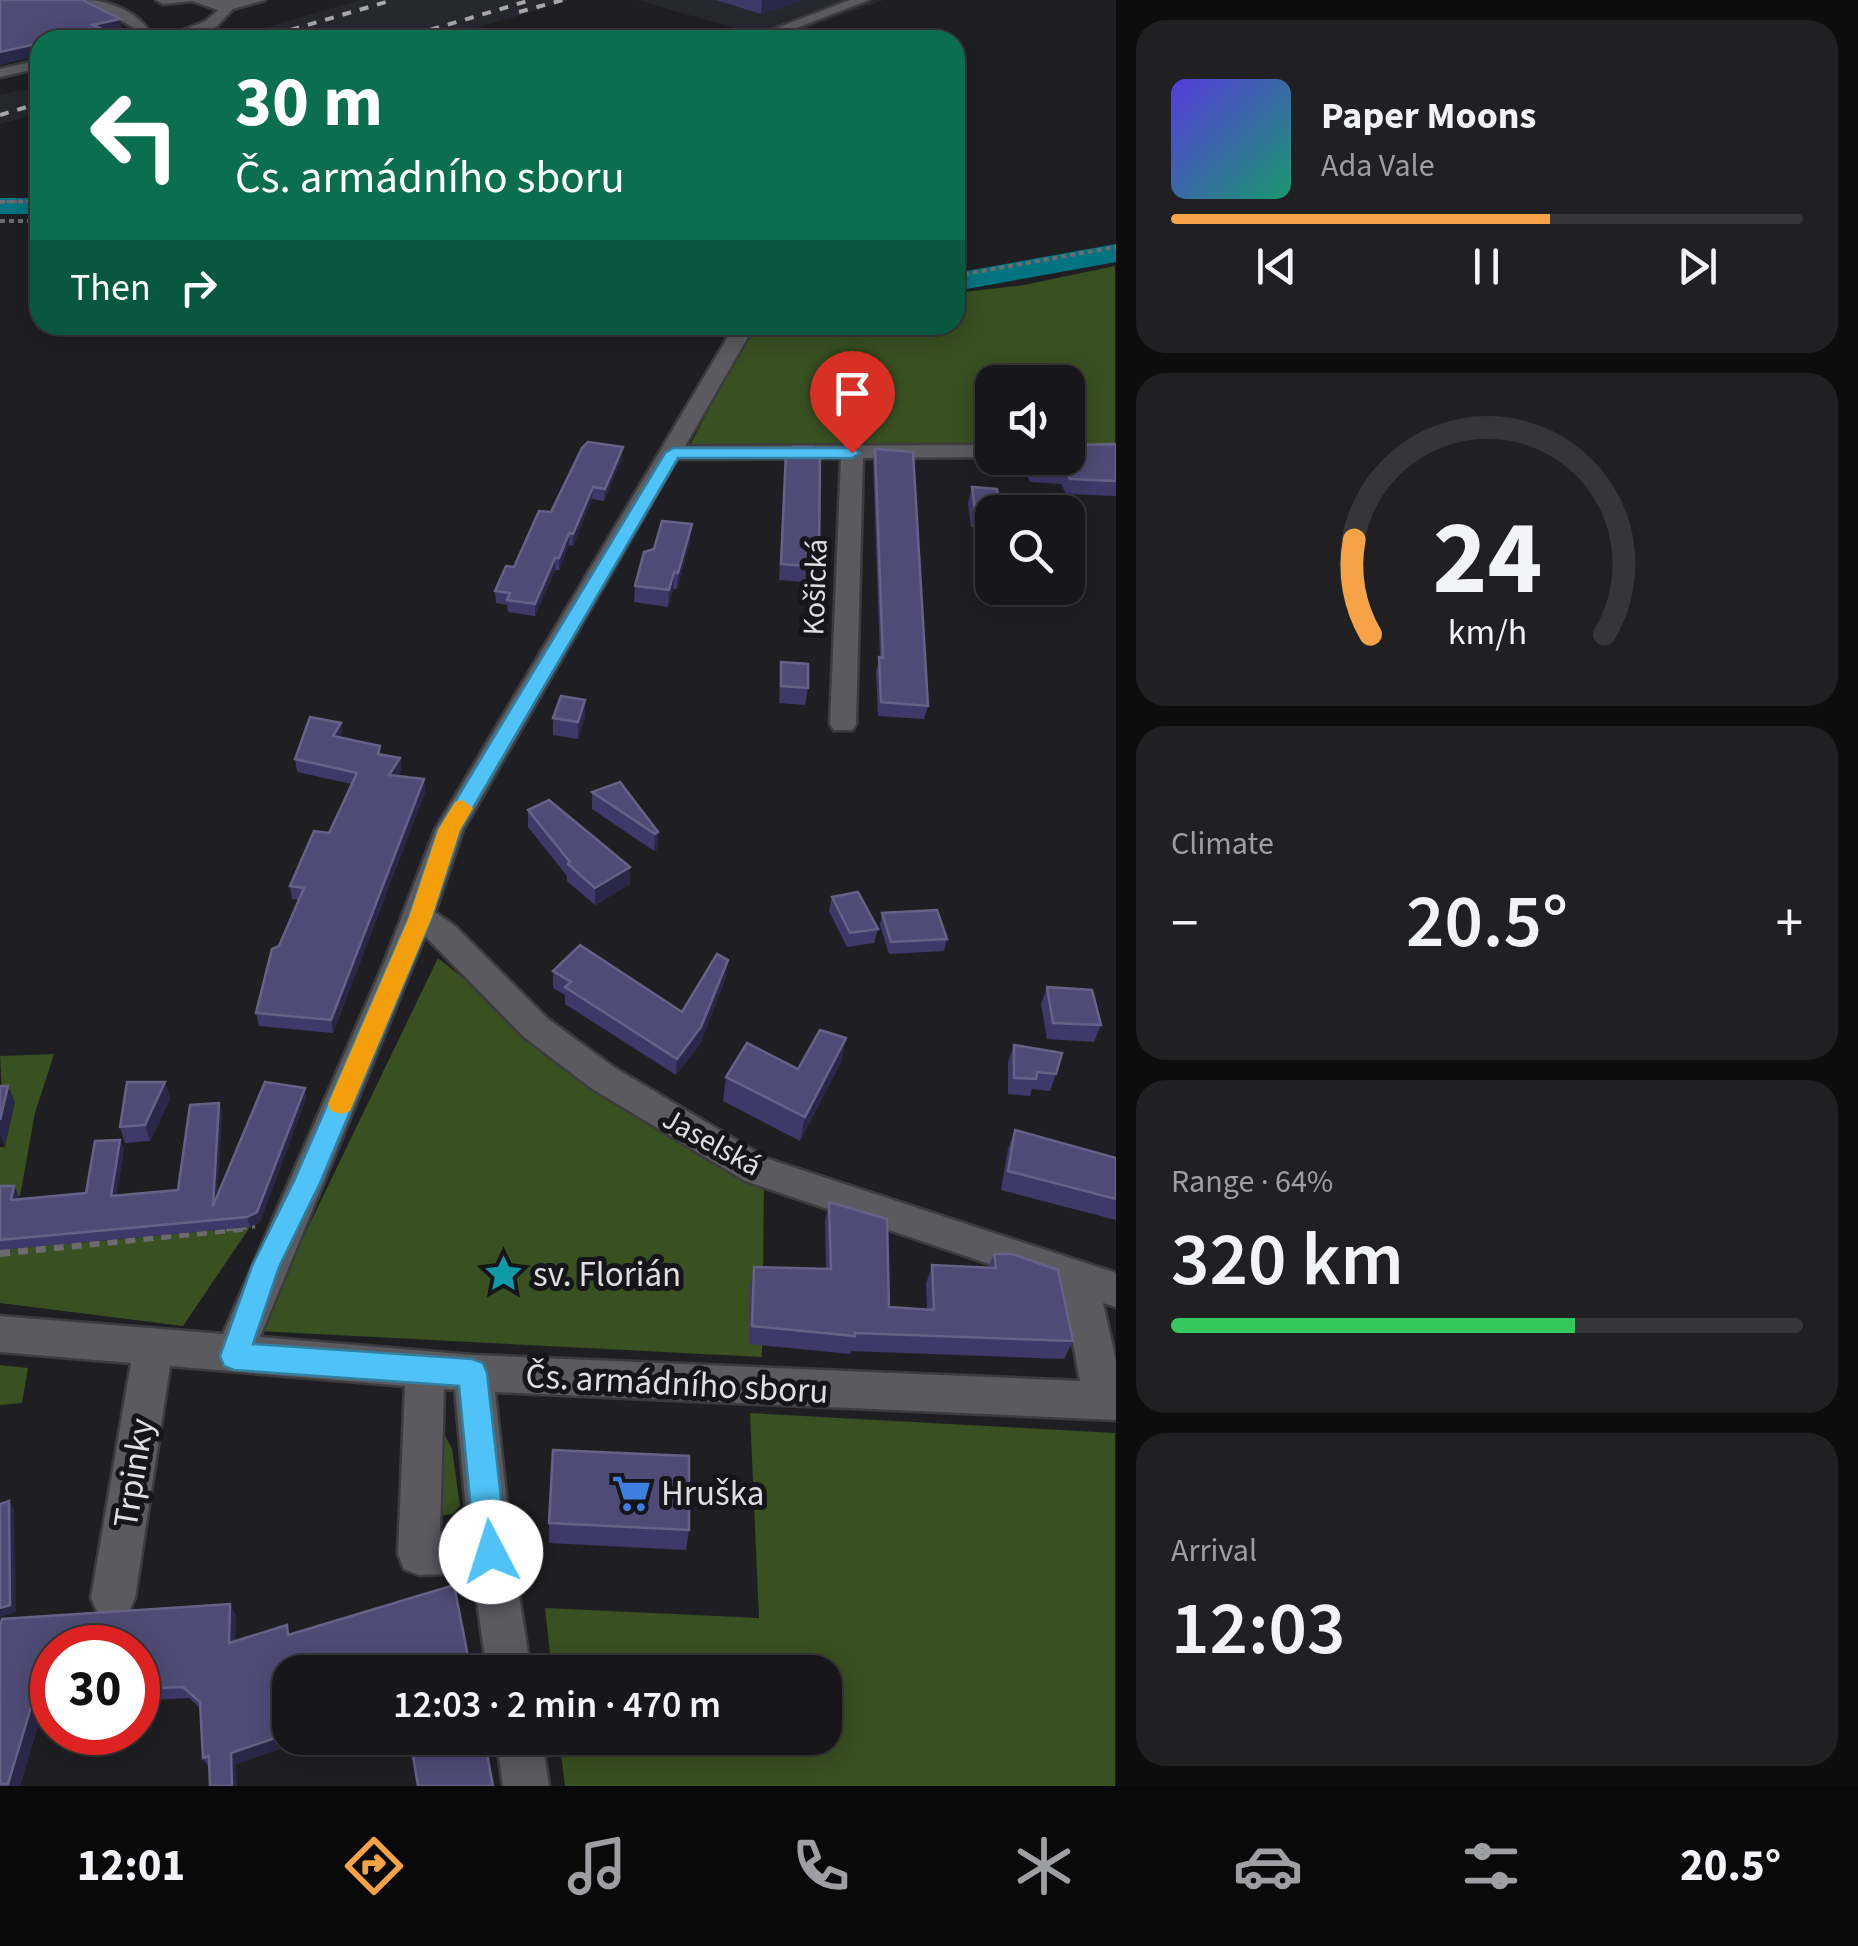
<!DOCTYPE html>
<meta charset="utf-8">
<style>
:root{--surface:#17171a;--page:#202023;--text:#f1f3f6;--muted:#9e9fa2;--line:#363639;--accent:#f6a247}
body{margin:0;font-family:"Source Sans 3",sans-serif;background:var(--page);color:var(--text);height:100vh;display:flex;flex-direction:column;font-size:38px;white-space:nowrap}
*{box-sizing:border-box;margin:0}
p{font-size:32px;color:var(--muted)}
.icon{flex:none;width:55px;height:55px;fill:none;stroke:currentColor;stroke-width:2;stroke-linecap:round;stroke-linejoin:round}
.map{position:relative;flex:1;overflow:hidden}
.side{display:flex;flex-direction:column;gap:20px;padding:20px;background:#0d0d0e;width:742px}
.side>*{flex:none}
.top-card{position:absolute;left:30px;top:30px;width:935px;height:305px;border-radius:30px;box-shadow:0 5px 25px #0003,0 0 0 2px var(--line);background:#0b6e4f;color:#fff;overflow:hidden}
.buttons{position:absolute;left:975px;top:365px;display:grid;gap:20px}
.buttons a{display:grid;place-items:center;width:110px;height:110px;border-radius:20px;background:var(--surface);box-shadow:0 5px 25px #0003,0 0 0 2px var(--line);font-size:50px}
.speed{position:absolute;left:30px;top:1625px;display:flex;gap:20px;font-size:50px;font-weight:700;text-align:center}
.speed>*{display:grid;place-content:center;width:130px;height:130px;border-radius:50%;background:var(--surface);box-shadow:0 5px 25px #0003,0 0 0 2px var(--line);line-height:1}
.speed .limit{border:15px solid #d22;background:#fff;color:#111}
.pin{position:absolute;display:grid;place-items:center;width:85px;height:85px;color:#fff;margin:-102px -42px;border-radius:50% 50% 50% 0;rotate:-45deg;box-shadow:0 0 10px #0007}
.pin .icon{rotate:45deg}
.me{position:absolute;width:110px;margin:-55px;rotate:355deg;stroke-linejoin:round;filter:drop-shadow(0 0 8px #0008)}
.turn{display:flex;align-items:center;gap:35px;height:210px;padding:0 40px;font-size:45px}
.turn .icon{width:130px;height:130px;stroke-width:2.5}
.turn b{display:block;font-size:70px;line-height:85px}
.then{display:flex;align-items:center;height:95px;padding:0 40px;background:#0003;gap:20px;font-size:38px}
.big{font-size:75px;font-weight:600;line-height:1.1}
.side .tile{flex:1;display:flex;flex-direction:column;justify-content:center;gap:15px;min-width:0;padding:0 35px;border-radius:30px;background:var(--page)}
.side .dial{align-items:center;gap:0}
.dial svg{height:260px;overflow:visible;fill:none;stroke:var(--line);stroke-width:7;stroke-linecap:round;text-anchor:middle}
.dial text{fill:var(--text);stroke:none}
.song{display:flex;align-items:center;gap:30px}
.cover{width:120px;height:120px;border-radius:15px;background:linear-gradient(135deg,hsl(250 70% 55%),hsl(160 70% 35%))}
.played{height:10px;border-radius:5px;background:linear-gradient(90deg,var(--accent) 60%,var(--line) 60%)}
.keys{display:flex;justify-content:space-around;direction:ltr}
.heat{display:flex;justify-content:space-between;align-items:center;font-size:55px;direction:ltr}
.charge{height:15px;border-radius:8px;background:linear-gradient(90deg,#34c759 64%,var(--line) 0)}
.trip{position:absolute;left:272px;top:1655px;width:570px;height:100px;border-radius:30px;background:var(--surface);box-shadow:0 5px 25px #0003,0 0 0 2px var(--line);font-weight:600;line-height:100px;text-align:center}
.menu{display:flex;height:160px;justify-content:space-around;align-items:center;background:#09090a;color:var(--muted)}
.menu .icon{width:70px;height:70px}
.menu .current{color:var(--accent)}
.menu b{font-size:45px;color:var(--text)}
main{display:flex;flex:1;min-height:0}
.map>svg:first-child{display:block}
.built{fill:#272730}
.green{fill:#395021}
.lines{fill:none;stroke-linecap:round;stroke-linejoin:round}
.river{fill:#007581;fill-rule:evenodd}
.minor-casing{stroke:#3c3c3f;stroke-width:5}
.path-far3{stroke:#6c6c70;stroke-width:2.5;stroke-dasharray:4 2.5;stroke-linecap:butt}
.path-far2{stroke:#6c6c70;stroke-width:4;stroke-dasharray:5 4;stroke-linecap:butt}
.path-far1{stroke:#6c6c70;stroke-width:5;stroke-dasharray:8 5;stroke-linecap:butt}
.path{stroke:#6c6c70;stroke-width:8;stroke-dasharray:10 8;stroke-linecap:butt}
.minor{fill:#5a5a5f;fill-rule:evenodd}
.rail{stroke:#a8a8ab;stroke-width:4;stroke-dasharray:9 9;stroke-linecap:butt}
.wall{fill:#3e3969}
.shaded-wall{fill:#2a2748}
.building{fill:#4f4b76;stroke:#666287;stroke-width:2.5}
.route{fill:#4fc3f7;stroke:#337fa1;stroke-width:2.5}
.slow{fill:#f59e0b}
.labels{text-anchor:middle;stroke-width:10;stroke-linejoin:round;paint-order:stroke}
.street-label{font-size:30px;fill:#dfdfe2;stroke:#16161a}
.near-poi-label{font-size:35px;fill:#dfdfe2;stroke:#16161a;text-anchor:start}
.near-street-label{font-size:35px;fill:#dfdfe2;stroke:#16161a}
</style>
<main>
<div class="map">
<svg width="1116" height="1786" viewBox="0 0 1116 1786">
<rect width="100%" height="100%" fill="#1f1f23"/>
<g class="built">
<polygon points="360,0 570,0 437,40 222,40"/>
<polygon points="637,0 884,0 775,40"/>
<polygon points="40,86 40,113 0,124 0,95"/>
</g>
<g class="green">
<polygon points="1115,266 1115,444 1068,445 1068,382 992,382 992,446 688,449 753,325 955,325 955,293 1024,285"/>
<polygon points="438,958 595,1084 764,1184 762,1357 258,1331"/>
<polygon points="54,1054 35,1113 20,1196 0,1196 0,1147 5,1147 0,1056"/>
<polygon points="250,1227 183,1326 0,1303 0,1250"/>
<polygon points="0,1365 28,1368 22,1403 0,1405"/>
<polygon points="750,1413 1115,1433 1115,1786 565,1786 559,1738 825,1738 825,1672 552,1672 545,1608 759,1618"/>
<polygon points="439,1424 452,1449 460,1506 453,1514 438,1516"/>
</g>
<g class="lines">
<g class="river">
<rect x="0" y="198" width="40" height="16"/>
<polygon points="1116,244 1116,262 955,291 955,273"/>
</g>
<defs>
<g id="minor">
<path d="M87 0C108 0 140 13 150 33L142 40H126L136 32 134 28Z"/>
<path d="M156 0C193 0 228 0 265 0L233 9 216 27 178 40H158L206 21 218 10 192 1 163 4Z"/>
<polygon points="850,0 869,0 781,34 769,31"/>
<polygon points="40,60 40,68 0,77 0,69"/>
<path d="M735 325H755L685 446 992 445V457L863 458 856 724 852 730H834L830 724 841 458 677 459 463 830 435 912 455 926 548 1019 615 1068 768 1159 1116 1273V1307L1103 1303 1116 1361V1420L495 1392 512 1551 531 1672H487L473 1573 419 1575 404 1569 398 1554 405 1386 170 1366 135 1598 128 1613 113 1620 98 1613 91 1598 131 1363 0 1352V1316L223 1334 384 963 435 830ZM425 936 524 1037 591 1088 745 1181 1063 1289 1080 1381 473 1355 260 1337ZM444 1389 455 1390 468 1531 440 1532Z"/>
<polygon points="496,1738 542,1738 549,1786 503,1786"/>
</g>
</defs>
<use href="#minor" class="minor-casing"/>
<polyline class="path-far3" points="0,202 40,201"/>
<g class="path-far2">
<polyline points="0,202 40,201"/>
<polyline points="0,221 40,221"/>
<polyline points="955,276 1116,247"/>
</g>
<polyline class="path-far1" points="226,1229 255,1226"/>
<polyline class="path" points="0,1253 249,1227"/>
<use href="#minor" class="minor"/>
<g class="rail">
<polyline points="519,12 563,0"/>
<polyline points="256,40 393,0"/>
<polyline points="396,40 531,0"/>
<polyline points="0,115 40,103"/>
</g>
</g>
<g class="wall">
<polygon points="716,0 802,0 761,14"/>
<polygon points="1116,444 1116,496 1066,494 1061,484 1030,482 1020,460 1021,458 1068,458"/>
<polygon points="875,449 928,706 924,719 878,716 876,671 880,657 873,462"/>
<polygon points="786,452 819,567 816,583 779,580"/>
<polygon points="622,458 604,501 592,499 573,546 569,545 559,570 555,570 535,616 508,612 507,605 496,603 495,591 514,567 551,512"/>
<polygon points="972,487 1000,512 992,512 992,528 971,527 968,503"/>
<polygon points="690,541 677,589 673,589 668,607 634,602 635,586"/>
<polygon points="781,662 808,688 805,705 779,703"/>
<polygon points="585,700 585,717 578,739 553,735 553,718"/>
<polygon points="341,723 342,736 341,738 381,754 400,758 401,771 398,776 424,779 425,792 333,1033 259,1026 256,1013 279,946 299,900 292,899 290,886 329,833 352,784 297,772 295,759"/>
<polygon points="592,792 658,832 657,849 654,851 592,809"/>
<polygon points="528,810 630,867 630,884 595,905 567,881 567,876 528,827"/>
<polygon points="832,897 878,929 874,943 847,947 829,911"/>
<polygon points="882,913 947,939 944,951 889,954 880,925"/>
<polygon points="553,971 682,1012 726,977 700,1044 676,1075 565,1004 565,995 553,988"/>
<polygon points="1047,987 1101,1025 1094,1042 1047,1039 1041,1004"/>
<polygon points="846,1038 841,1062 800,1141 723,1101 726,1077 798,1069"/>
<polygon points="1014,1045 1056,1074 1050,1091 1032,1089 1030,1096 1008,1094 1008,1062"/>
<polygon points="165,1082 170,1099 150,1141 125,1143 120,1127"/>
<polygon points="306,1098 260,1222 250,1227 0,1250 0,1186 14,1186 19,1196 18,1200 86,1193 124,1149 116,1196 178,1190 219,1103 222,1113 217,1196"/>
<polygon points="1015,1130 1116,1158 1116,1220 1001,1190 1008,1149"/>
<polygon points="829,1202 889,1307 927,1309 926,1284 932,1265 988,1268 994,1254 1073,1341 1064,1359 851,1351 850,1354 749,1344 750,1285 754,1267 826,1269 825,1221"/>
<polygon points="549,1523 689,1530 686,1550 549,1543"/>
<polygon points="236,1616 235,1641 290,1738 312,1738 236,1764 209,1768 203,1758 200,1708 189,1698 138,1701 138,1648 52,1648 52,1705 44,1705 20,1786 0,1786 0,1626"/>
</g>
<g class="shaded-wall">
<polygon points="762,0 802,0 761,14"/>
<polygon points="120,19 122,31 103,35 104,40 56,40 93,25"/>
<polygon points="36,44 39,56 0,65 0,52"/>
<polygon points="623,447 622,458 604,501 605,489"/>
<polygon points="593,487 592,499 573,546 573,534"/>
<polygon points="692,524 690,541 677,589 678,573"/>
<polygon points="569,533 569,545 559,570 559,558"/>
<polygon points="555,558 555,570 535,616 535,604"/>
<polygon points="674,572 673,589 668,607 669,590"/>
<polygon points="585,700 585,717 578,739 578,722"/>
<polygon points="341,723 342,736 334,749 333,736"/>
<polygon points="400,758 401,771 390,787 389,775"/>
<polygon points="424,779 425,792 333,1033 331,1020"/>
<polygon points="658,832 657,849 654,851 655,834"/>
<polygon points="630,867 630,884 595,905 595,888"/>
<polygon points="728,960 726,977 700,1044 676,1075 677,1059"/>
<polygon points="846,1038 841,1062 800,1141 805,1117"/>
<polygon points="165,1082 170,1099 150,1141 145,1125"/>
<polygon points="8,1086 15,1102 5,1147 0,1136 0,1120"/>
<polygon points="305,1088 306,1098 260,1222 250,1227 247,1217"/>
<polygon points="219,1103 222,1113 216,1215 213,1206"/>
<polygon points="120,1140 124,1149 115,1206 111,1196"/>
<polygon points="14,1186 19,1196 15,1210 11,1200"/>
<polygon points="9,1501 14,1509 16,1612 0,1617"/>
<polygon points="230,1604 236,1616 234,1655 229,1643"/>
<polygon points="35,1694 44,1705 20,1786 11,1786 8,1784"/>
<polygon points="290,1733 290,1738 312,1738 236,1764 237,1786 232,1786 231,1753"/>
</g>
<g class="building">
<polygon points="0,0 83,0 120,19 93,25 102,29 56,40 40,40 40,47 36,44 0,52"/>
<polygon points="588,442 623,447 605,489 593,487 573,534 569,533 559,558 555,558 535,604 507,600 510,593 495,591 506,566 514,567 539,511 551,512 582,448"/>
<polygon points="1116,444 1116,481 1070,479 1065,469 1034,467 1029,458 1068,458 1068,445"/>
<polygon points="793,447 813,447 813,454 820,454 819,567 781,564 786,452 793,452"/>
<polygon points="875,449 913,452 928,706 881,702 879,657 883,658"/>
<polygon points="972,487 997,489 1000,512 975,510"/>
<polygon points="662,521 692,524 678,573 674,572 669,590 635,586 644,552 654,549"/>
<polygon points="781,662 808,664 808,688 781,686"/>
<polygon points="561,696 585,700 578,722 553,718"/>
<polygon points="310,717 341,723 333,736 380,746 378,754 400,758 389,775 424,779 331,1020 256,1013 272,949 279,946 304,888 290,886 314,831 329,833 357,773 295,759"/>
<polygon points="620,782 658,832 655,834 592,792"/>
<polygon points="549,800 630,867 595,888 568,864 570,862 528,810"/>
<polygon points="858,892 878,929 850,933 832,897"/>
<polygon points="937,910 947,939 891,942 882,913"/>
<polygon points="580,945 682,1012 717,954 728,960 701,1027 677,1059 565,987 571,982 553,971"/>
<polygon points="1047,987 1092,990 1101,1025 1053,1023"/>
<polygon points="820,1030 846,1038 805,1117 726,1077 747,1043 798,1069"/>
<polygon points="1014,1045 1062,1053 1056,1074 1037,1072 1036,1079 1014,1078"/>
<polygon points="127,1082 165,1082 145,1125 120,1127"/>
<polygon points="265,1082 305,1088 257,1212 247,1217 0,1240 0,1186 14,1186 11,1200 86,1193 95,1141 120,1140 111,1196 178,1190 190,1105 219,1103 213,1206"/>
<polygon points="0,1086 8,1086 0,1120"/>
<polygon points="1015,1130 1116,1158 1116,1199 1008,1171"/>
<polygon points="829,1202 887,1219 889,1307 934,1310 932,1265 996,1268 994,1254 1012,1254 1058,1270 1073,1341 855,1333 855,1336 752,1326 754,1267 831,1269"/>
<polygon points="553,1450 689,1456 689,1530 549,1523"/>
<polygon points="9,1501 10,1605 0,1608 0,1504"/>
<polygon points="454,1585 471,1672 290,1672 290,1733 231,1753 232,1786 210,1786 209,1756 203,1758 200,1702 183,1687 138,1689 138,1648 52,1648 52,1693 35,1694 8,1784 0,1784 0,1626 2,1619 230,1604 229,1643 287,1625 288,1635"/>
<polygon points="410,1738 484,1738 493,1786 418,1786"/>
</g>
<polygon class="route" points="673,448 852,448 860,453 852,458 678,458 460,830 432,917 320,1183 279,1267 253,1344 472,1359 483,1363 487,1373 507,1552 502,1563 491,1568 479,1563 475,1552 459,1386 234,1370 224,1366 220,1356 252,1266 294,1181 409,917 438,830 665,453"/>
<polygon class="slow" points="462,800 473,808 460,830 432,917 353,1104 350,1111 341,1114 331,1111 328,1104 409,917 438,830 455,802"/>
<defs>
<symbol id="sight-bare" viewBox="-9 -9 18 18"><path d="M0-6L1.8-2.2L6-1.7L2.9 1.2L3.7 5.4L0 3.3L-3.7 5.4L-2.9 1.2L-6-1.7L-1.8-2.2Z" fill="#0f9aa8" stroke="#16161a" stroke-width="2.5" paint-order="stroke"/></symbol>
<symbol id="supermarket-bare" viewBox="-9 -9 18 18"><path d="M-6-5.5h2.5l.6 2H6L4.5 2H-2.5L-4.4-4H-6ZM-1.5 3.2a1.3 1.3 0 1 0 .1 0ZM3 3.2a1.3 1.3 0 1 0 .1 0Z" fill="#3f7fe0" stroke="#16161a" stroke-width="2.5" paint-order="stroke"/></symbol>
</defs>
<g fill-rule="evenodd">
<use href="#sight-bare" x="476" y="1246" width="55" height="55"/>
<use href="#supermarket-bare" x="604" y="1466" width="55" height="55"/>
</g>
<g class="labels">
<g class="street-label">
<text transform="translate(815 587) rotate(-88)" y="10">Košická</text>
<text transform="translate(712 1142) rotate(29)" y="10">Jaselská</text>
</g>
<g class="near-poi-label">
<text x="533" y="1286">sv. Florián</text>
<text x="661" y="1505">Hruška</text>
</g>
<g class="near-street-label">
<text transform="translate(677 1383) rotate(3)" y="12">Čs. armádního sboru</text>
<text transform="translate(133 1473) rotate(-81)" y="12">Trpinky</text>
</g>
</g>
</svg>
<div class="buttons">
<a><svg class="icon" aria-label="sound" viewBox="0 0 24 24"><path d="M4 9h4l5-4v14l-5-4H4zM17 9q2 3 0 6"/></svg></a>
<a><svg class="icon" aria-label="search" viewBox="0 0 24 24"><circle cx="10" cy="10" r="6"/><path d="M15 15l6 6"/></svg></a>
</div>
<div class="speed"><div class="limit">30</div></div>
<div class="pin" style="left:852px;top:453px;background:#d93025"><svg class="icon" aria-label="arrive" viewBox="0 0 24 24"><path d="M6 21V4h12l-3 4 3 4H6"/></svg></div>
<svg class="me" style="left:491px;top:1552px" viewBox="-20 -20 40 40"><circle r="19" fill="#fff"/><path d="M0-13L10 11 0 6-10 11z" fill="#4fc3f7"/></svg>
<div class="trip">12:03 · 2 min · 470 m</div>
<div class="top-card">
<div class="turn"><svg class="icon" aria-label="left" viewBox="0 0 24 24"><path d="M17 20v-9H6M10 6l-5 5 5 5"/></svg><div><b>30 m</b>Čs. armádního sboru</div></div>
<div class="then">Then<svg class="icon" aria-label="right" viewBox="0 0 24 24"><path d="M7 20v-9h11M14 6l5 5-5 5"/></svg></div>
</div>
</div>
<section class="side">
<div class="tile">
<div class="song"><i class="cover"></i><div><b>Paper Moons</b><p>Ada Vale</p></div></div>
<div class="played"></div>
<div class="keys"><svg class="icon" aria-label="previous" viewBox="0 0 24 24"><path d="M18 5L8 12l10 7zM5 5v14"/></svg><svg class="icon" aria-label="pause" viewBox="0 0 24 24"><path d="M8 5v14M16 5v14"/></svg><svg class="icon" aria-label="next" viewBox="0 0 24 24"><path d="M6 5l10 7-10 7zM19 5v14"/></svg></div>
</div>
<div class="tile dial"><svg viewBox="0 0 100 80">
<path d="M14 69A42 42 0 1 1 86 69"/>
<path d="M14 69A42 42 0 0 1 9 40" stroke="#f6a247"/>
<text x="50" y="56" font-size="32" font-weight="700">24</text>
<text x="50" y="72" font-size="11">km/h</text>
</svg></div>
<div class="tile"><p>Climate</p>
<div class="heat"><a>−</a><b class="big">20.5°</b><a>+</a></div>
</div>
<div class="tile"><p>Range · 64%</p><b class="big">320 km</b><div class="charge"></div></div>
<div class="tile"><p>Arrival</p><b class="big">12:03</b></div>
</section>
</main>
<nav class="menu">
<b>12:01</b>
<svg class="icon current" aria-label="directions" viewBox="0 0 24 24"><path d="M12 3l9 9-9 9-9-9zM9 14v-3h6M13 9l2 2-2 2"/></svg>
<svg class="icon" aria-label="music" viewBox="0 0 24 24"><path d="M9 18V5l10-2v13"/><circle cx="6" cy="18" r="3"/><circle cx="16" cy="16" r="3"/></svg>
<svg class="icon" aria-label="phone" viewBox="0 0 24 24"><path d="M5 4h4l2 5-3 2q2 4 5 5l2-3 5 2v4C11 20 4 13 5 4z"/></svg>
<svg class="icon" aria-label="climate" viewBox="0 0 24 24"><path d="M12 3v18M4 7l16 10M4 17L20 7"/></svg>
<svg class="icon" aria-label="car" viewBox="0 0 24 24"><path d="M5 17H2v-5l4-1 3-4h7l3 4 3 1v5h-3M9 17h6M6 11h13"/><circle cx="7" cy="17" r="2"/><circle cx="17" cy="17" r="2"/></svg>
<svg class="icon" aria-label="filters" viewBox="0 0 24 24"><path d="M4 7h16M4 17h16"/><circle cx="9" cy="7" r="2"/><circle cx="15" cy="17" r="2"/></svg>
<b>20.5°</b>
</nav>
